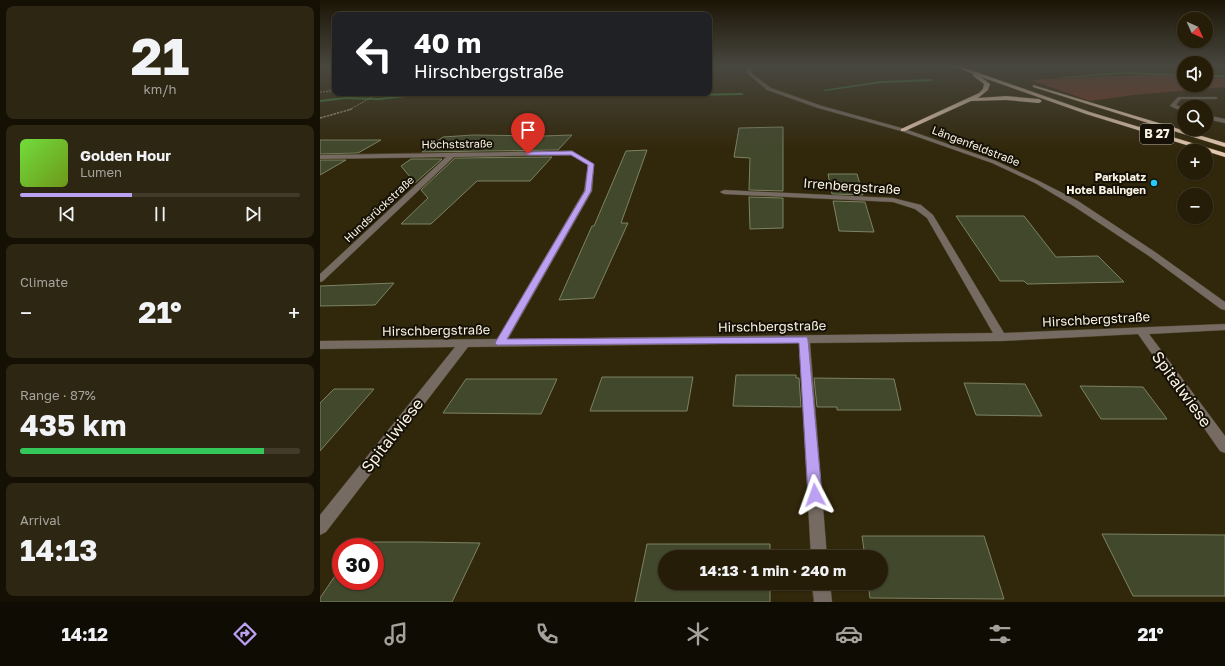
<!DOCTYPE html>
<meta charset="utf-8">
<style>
:root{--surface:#251d08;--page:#2d2612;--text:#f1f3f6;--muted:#a3a29c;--line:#423b29;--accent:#bca0f2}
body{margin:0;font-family:"Golos Text",sans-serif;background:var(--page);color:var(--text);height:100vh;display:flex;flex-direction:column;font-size:15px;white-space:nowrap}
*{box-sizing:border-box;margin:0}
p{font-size:13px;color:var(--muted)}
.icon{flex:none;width:22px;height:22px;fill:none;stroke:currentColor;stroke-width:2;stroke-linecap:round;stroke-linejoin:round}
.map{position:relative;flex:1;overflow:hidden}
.drawer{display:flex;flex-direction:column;gap:6px;padding:6px;background:#141004;width:320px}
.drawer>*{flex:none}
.hud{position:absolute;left:12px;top:12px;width:380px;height:84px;border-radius:8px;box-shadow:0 1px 3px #0004,0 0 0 1px var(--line);background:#202124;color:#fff;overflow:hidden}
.needle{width:26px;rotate:135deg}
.controls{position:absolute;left:857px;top:12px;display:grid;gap:8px}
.controls a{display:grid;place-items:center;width:36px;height:36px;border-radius:50%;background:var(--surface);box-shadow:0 1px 3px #0004,0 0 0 1px var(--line);font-size:20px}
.speed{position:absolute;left:12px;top:538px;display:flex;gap:8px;font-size:20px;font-weight:700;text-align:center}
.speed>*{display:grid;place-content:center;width:52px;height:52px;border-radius:50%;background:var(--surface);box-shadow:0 1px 3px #0004,0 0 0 1px var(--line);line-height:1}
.speed .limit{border:6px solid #d22;background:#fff;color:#111}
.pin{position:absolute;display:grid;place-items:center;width:34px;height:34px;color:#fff;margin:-41px -17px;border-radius:50% 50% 50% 0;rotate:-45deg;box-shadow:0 0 4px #0007}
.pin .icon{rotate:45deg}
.me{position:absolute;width:44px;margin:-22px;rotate:356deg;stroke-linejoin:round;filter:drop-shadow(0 0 3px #0008)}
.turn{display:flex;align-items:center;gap:14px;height:84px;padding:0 16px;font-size:18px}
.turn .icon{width:52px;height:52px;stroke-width:2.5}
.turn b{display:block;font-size:28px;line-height:34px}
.big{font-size:30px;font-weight:700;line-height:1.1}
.drawer .card{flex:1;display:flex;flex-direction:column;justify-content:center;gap:6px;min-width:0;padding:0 14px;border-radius:8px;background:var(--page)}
.drawer .dial{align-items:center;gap:0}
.dial b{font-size:52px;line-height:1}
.song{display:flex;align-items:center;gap:12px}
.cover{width:48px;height:48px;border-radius:6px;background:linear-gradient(135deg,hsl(100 70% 55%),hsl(80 70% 35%))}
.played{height:4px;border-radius:2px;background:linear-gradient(90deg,var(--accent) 40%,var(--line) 40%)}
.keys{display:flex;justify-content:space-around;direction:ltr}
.heat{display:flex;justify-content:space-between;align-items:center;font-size:22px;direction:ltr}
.charge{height:6px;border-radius:3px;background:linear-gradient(90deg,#34c759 87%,var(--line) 0)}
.trip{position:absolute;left:338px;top:550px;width:230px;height:40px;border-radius:20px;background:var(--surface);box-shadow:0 1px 3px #0004,0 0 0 1px var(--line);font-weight:700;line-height:40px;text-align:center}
.tabs{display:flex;height:64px;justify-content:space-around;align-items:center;background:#0f0c03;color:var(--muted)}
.tabs .icon{width:28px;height:28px}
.tabs .selected{color:var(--accent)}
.tabs b{font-size:18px;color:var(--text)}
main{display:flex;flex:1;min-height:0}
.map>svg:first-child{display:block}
.green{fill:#783726}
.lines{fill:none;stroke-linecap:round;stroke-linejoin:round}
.stream{fill:#3c8341;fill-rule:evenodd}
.building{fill:#42482c;stroke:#7c8364}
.minor-casing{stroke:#4d4429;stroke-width:1}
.highway-casing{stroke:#4d4429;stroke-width:1}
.path-far1{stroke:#9c947e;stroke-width:1;stroke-dasharray:2 1;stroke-linecap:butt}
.path{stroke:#9c947e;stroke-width:1.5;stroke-dasharray:2.5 1;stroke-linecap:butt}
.minor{fill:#766b62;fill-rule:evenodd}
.highway{fill:#e4c8b0;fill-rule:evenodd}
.route{fill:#bca0f2;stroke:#7a689d}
.poi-dot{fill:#25c9fe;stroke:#151106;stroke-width:1.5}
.labels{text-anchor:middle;stroke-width:4;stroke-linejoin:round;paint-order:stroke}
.far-street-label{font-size:11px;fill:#faf4e4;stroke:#151106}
.far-poi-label{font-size:11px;font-weight:bold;fill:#faf4e4;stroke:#151106;text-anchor:end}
.shield{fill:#151106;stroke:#b5b0a1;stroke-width:1}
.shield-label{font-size:12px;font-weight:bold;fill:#faf4e4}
.street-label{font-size:13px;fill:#faf4e4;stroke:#151106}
.near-street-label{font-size:16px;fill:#faf4e4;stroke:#151106}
</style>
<main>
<section class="drawer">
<div class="card dial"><b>21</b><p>km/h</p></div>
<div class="card">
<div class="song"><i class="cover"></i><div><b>Golden Hour</b><p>Lumen</p></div></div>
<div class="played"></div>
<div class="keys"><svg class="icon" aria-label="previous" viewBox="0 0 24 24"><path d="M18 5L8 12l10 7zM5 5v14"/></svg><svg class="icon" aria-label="pause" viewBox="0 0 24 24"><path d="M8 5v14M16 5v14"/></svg><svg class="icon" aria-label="next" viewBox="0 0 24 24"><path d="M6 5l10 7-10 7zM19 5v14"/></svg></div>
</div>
<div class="card"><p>Climate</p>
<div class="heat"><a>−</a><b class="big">21°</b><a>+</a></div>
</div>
<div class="card"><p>Range · 87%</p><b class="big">435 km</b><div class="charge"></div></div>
<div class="card"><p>Arrival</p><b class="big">14:13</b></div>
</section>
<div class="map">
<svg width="905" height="602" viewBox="0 0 905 602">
<rect width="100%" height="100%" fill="#31270b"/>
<polygon class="green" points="836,74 864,76 864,85 886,85 886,77 905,78 905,87 813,95 770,101 711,80"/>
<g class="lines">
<g class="stream">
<polygon points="802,72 864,74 864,76 802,74 744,78 742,77"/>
<rect x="886" y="75" width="19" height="2"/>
<polygon points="612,79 613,81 561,83 505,91 503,90 561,81"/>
<polygon points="110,93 124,93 59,100 25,99 0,102 0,100 25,97 59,98"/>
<polygon points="140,93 165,93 163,94 142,94"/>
<polygon points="275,93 312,95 422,93 424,94 422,95 312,97"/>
</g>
</g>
<g class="building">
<polygon points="463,127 463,191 429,190 430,158 414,157 419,128"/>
<polygon points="153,135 222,136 252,135 238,150 102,152 123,137"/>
<polygon points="0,140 61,140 38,153 0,154"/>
<polygon points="327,150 301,223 308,223 274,298 239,300 272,226 274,226 306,151"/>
<polygon points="232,157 210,181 157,181 111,224 81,224 108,198 101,190 135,158"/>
<polygon points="91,159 122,159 95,183 81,166"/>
<polygon points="0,160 26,160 0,175"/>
<polygon points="508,174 537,174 543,195 512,194"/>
<polygon points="429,197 463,198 463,228 430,229"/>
<polygon points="513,201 545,202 554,232 519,231"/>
<polygon points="636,216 704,216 736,257 778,256 804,282 707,284 704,281 680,281"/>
<polygon points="74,283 55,305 0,306 0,286"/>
<polygon points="416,375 476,375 476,378 479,378 481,407 413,406"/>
<polygon points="282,377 373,377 367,411 270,411"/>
<polygon points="494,378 574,379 581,410 517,410 517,407 497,407"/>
<polygon points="146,379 237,379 221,414 123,413"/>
<polygon points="644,383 705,384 722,416 656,415"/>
<polygon points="760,386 823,387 847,419 781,419"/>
<polygon points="14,389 54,389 0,451 0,403"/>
<polygon points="782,534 905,535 905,596 813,596"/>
<polygon points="542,536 664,536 684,599 550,598 548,583 561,583 561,557 545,557"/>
<polygon points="38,542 99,542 160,543 132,602 0,602 0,598 21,567 21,581 55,581 55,547 34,547"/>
<polygon points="327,544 450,544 450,557 345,557 345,583 450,583 450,602 315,602"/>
</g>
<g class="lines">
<defs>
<g id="minor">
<polygon points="426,66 430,66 431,73 451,88 502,106 585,129 676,161 719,181 758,201 835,252 905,302 905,310 901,309 829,256 752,205 715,183 672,163 581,131 498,108 447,90 428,74"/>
<polygon points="858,97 896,97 898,98 896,99 861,99 856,105 864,108 864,112 850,106"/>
<polygon points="886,115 905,119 905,123 886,119"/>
<polygon points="252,151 274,164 272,191 188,339 673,333 607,218 595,209 573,202 404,194 400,192 404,190 573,198 601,205 613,215 684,333 905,324 905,330 829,334 905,436 905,453 900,451 818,334 681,341 490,343 507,557 491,557 479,343 148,347 6,532 0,535 0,515 135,347 0,349 0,341 177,339 264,191 268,165 251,155 134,157 3,281 0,282 0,274 126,157 0,159 0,155"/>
<polygon points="492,583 510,583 512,602 494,602"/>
</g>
<g id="highway">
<polygon points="633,66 639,66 770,112 905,153 905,157 766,114 661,77 670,84 668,90 658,98 686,96 719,99 722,101 719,103 686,100 651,101 585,131 581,131 581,129 659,93 663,89 664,84 653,76 653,74"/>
<polygon points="713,85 905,143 905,147 713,87"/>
</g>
</defs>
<use href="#minor" class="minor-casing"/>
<use href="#highway" class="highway-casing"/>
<g class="path-far1">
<polyline points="0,92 15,91"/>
<polyline points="6,92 15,87"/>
<polyline points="29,110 59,93"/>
</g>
<polyline class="path" points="0,118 32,109"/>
<use href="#minor" class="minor"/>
<use href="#highway" class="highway"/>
</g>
<linearGradient id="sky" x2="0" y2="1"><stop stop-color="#1b1506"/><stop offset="0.44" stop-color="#48473f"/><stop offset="1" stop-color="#48473f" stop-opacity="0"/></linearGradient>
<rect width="905" height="150" fill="url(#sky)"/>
<polygon class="route" points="252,151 274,164 271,191 187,339 487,337 488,340 502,495 500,499 495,501 490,499 488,495 479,343 177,345 175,343 265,191 268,165 251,155 208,155 205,154 208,152"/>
<circle class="poi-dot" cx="834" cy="183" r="4"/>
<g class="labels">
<g class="far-street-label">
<text transform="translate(137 144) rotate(-1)" y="4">Höchststraße</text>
<text transform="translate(656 146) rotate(21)" y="4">Längenfeldstraße</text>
<text transform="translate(59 209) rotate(-43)" y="4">Hundsrückstraße</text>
</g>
<g class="far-poi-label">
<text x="826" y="181">Parkplatz<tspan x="826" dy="13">Hotel Balingen</tspan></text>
</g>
<rect class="shield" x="820" y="124" width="34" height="20" rx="3"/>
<g class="shield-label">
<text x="837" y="138">B 27</text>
</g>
<g class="street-label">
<text transform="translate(532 186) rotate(4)" y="5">Irrenbergstraße</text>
<text transform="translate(776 319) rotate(-3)" y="5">Hirschbergstraße</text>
<text transform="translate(452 326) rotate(-1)" y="5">Hirschbergstraße</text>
<text transform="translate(116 330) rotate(-1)" y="5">Hirschbergstraße</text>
</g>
<g class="near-street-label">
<text transform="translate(862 389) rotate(54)" y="6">Spitalwiese</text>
<text transform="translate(72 435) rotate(-52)" y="6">Spitalwiese</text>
</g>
</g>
</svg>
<div class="controls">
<a><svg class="needle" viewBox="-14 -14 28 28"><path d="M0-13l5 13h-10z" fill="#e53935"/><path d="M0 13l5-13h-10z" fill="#a3a29c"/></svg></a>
<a><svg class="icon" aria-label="sound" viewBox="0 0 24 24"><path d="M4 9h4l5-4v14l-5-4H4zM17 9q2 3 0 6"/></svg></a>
<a><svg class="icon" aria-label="search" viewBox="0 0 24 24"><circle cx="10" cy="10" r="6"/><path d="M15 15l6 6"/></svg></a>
<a>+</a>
<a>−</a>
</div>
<div class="speed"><div class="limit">30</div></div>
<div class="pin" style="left:208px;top:154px;background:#d93025"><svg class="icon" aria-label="arrive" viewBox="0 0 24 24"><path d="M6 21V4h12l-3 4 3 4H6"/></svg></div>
<svg class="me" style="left:495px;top:495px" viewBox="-20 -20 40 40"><path d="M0-17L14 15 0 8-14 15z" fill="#bca0f2" stroke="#fff" stroke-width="4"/></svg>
<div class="trip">14:13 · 1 min · 240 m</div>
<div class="hud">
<div class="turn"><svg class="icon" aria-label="left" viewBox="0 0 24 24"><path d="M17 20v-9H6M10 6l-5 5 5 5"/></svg><div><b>40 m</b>Hirschbergstraße</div></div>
</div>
</div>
</main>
<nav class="tabs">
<b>14:12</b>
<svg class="icon selected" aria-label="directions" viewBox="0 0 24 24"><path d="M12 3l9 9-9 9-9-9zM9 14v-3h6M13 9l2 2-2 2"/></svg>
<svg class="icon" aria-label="music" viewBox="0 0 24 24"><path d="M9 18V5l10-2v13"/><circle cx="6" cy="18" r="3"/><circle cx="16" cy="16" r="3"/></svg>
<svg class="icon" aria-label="phone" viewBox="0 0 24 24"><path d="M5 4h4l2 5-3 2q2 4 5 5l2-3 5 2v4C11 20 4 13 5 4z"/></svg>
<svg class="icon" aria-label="climate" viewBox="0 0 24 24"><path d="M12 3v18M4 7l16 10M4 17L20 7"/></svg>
<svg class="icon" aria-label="car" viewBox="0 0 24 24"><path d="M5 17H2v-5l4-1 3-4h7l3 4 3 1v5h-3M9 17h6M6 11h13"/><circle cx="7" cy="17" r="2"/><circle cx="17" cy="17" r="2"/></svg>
<svg class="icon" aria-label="filters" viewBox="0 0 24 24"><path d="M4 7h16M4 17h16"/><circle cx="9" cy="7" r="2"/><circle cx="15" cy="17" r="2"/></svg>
<b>21°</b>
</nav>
